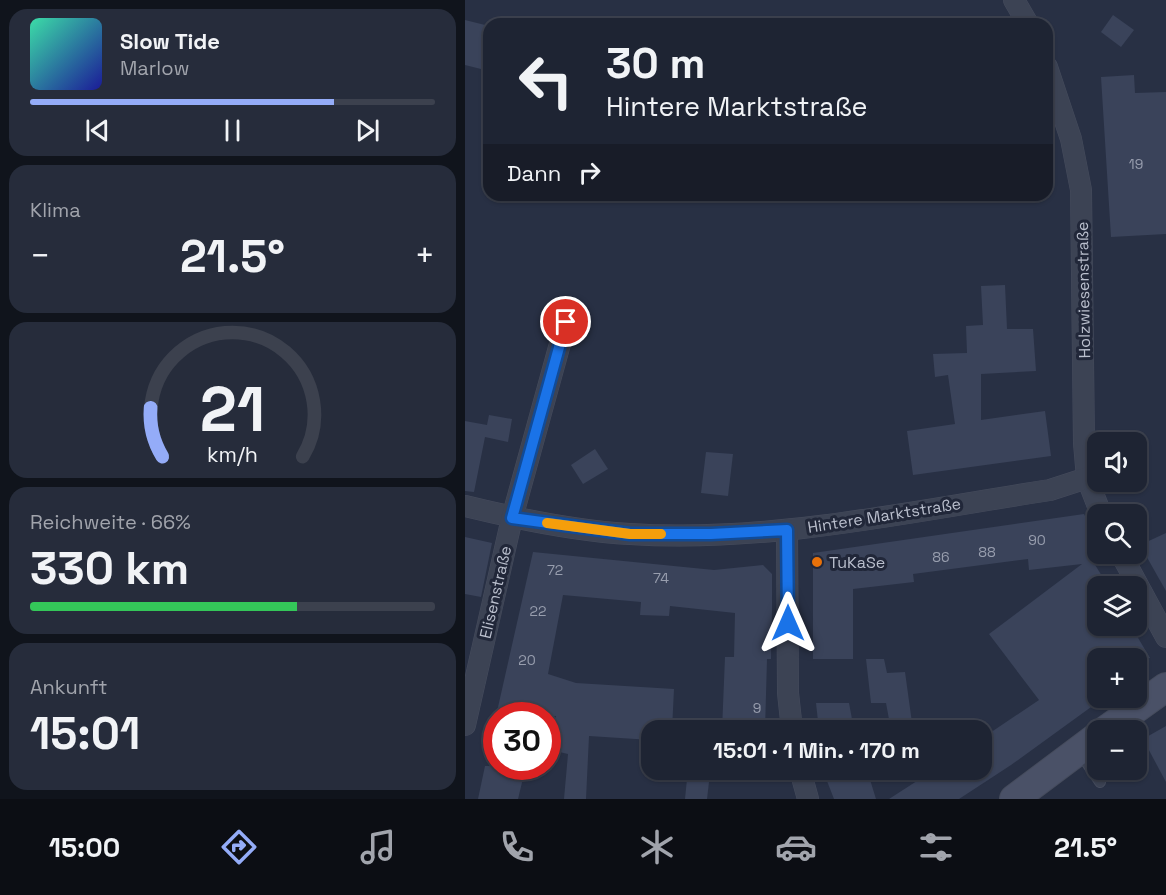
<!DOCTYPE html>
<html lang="de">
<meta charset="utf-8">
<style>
:root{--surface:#1e2433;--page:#262c3b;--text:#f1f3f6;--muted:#a1a4ac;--line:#3c414e;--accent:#94acf8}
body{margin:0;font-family:"Space Grotesk",sans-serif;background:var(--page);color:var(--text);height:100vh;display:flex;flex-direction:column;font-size:22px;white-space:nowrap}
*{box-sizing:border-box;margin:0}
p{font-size:20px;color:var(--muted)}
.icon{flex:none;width:33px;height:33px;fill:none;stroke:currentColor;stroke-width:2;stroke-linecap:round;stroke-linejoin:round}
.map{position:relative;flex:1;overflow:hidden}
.side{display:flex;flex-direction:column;gap:9px;padding:9px;background:#10141c;width:465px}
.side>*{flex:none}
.guide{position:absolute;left:18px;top:18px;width:570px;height:183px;border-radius:18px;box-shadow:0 2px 4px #0004,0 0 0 2px var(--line);background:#1e2433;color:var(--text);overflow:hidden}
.fabs{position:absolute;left:622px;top:432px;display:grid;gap:12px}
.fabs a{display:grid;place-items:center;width:60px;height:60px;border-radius:12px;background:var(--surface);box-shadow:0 2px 4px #0004,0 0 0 2px var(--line);font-size:30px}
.speed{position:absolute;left:18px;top:702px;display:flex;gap:12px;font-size:30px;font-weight:700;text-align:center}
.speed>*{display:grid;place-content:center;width:78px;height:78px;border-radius:50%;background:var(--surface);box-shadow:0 2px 4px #0004,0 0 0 2px var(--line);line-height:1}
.speed .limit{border:9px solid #d22;background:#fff;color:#111}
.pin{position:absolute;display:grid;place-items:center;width:51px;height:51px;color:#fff;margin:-26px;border:3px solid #fff;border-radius:50%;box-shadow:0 2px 6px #0007}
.me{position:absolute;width:66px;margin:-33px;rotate:0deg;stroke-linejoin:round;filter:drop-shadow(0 0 4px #0008)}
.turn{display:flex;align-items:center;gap:21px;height:126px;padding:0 24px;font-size:27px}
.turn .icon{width:78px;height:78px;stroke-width:2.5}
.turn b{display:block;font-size:42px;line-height:51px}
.then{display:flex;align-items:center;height:57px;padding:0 24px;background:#0003;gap:12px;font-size:22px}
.big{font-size:45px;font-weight:700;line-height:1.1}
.side .card{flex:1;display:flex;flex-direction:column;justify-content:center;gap:9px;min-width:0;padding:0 21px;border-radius:18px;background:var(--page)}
.side .dial{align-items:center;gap:0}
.dial svg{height:156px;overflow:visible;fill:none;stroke:var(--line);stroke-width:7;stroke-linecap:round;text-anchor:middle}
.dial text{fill:var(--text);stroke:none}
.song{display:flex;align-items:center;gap:18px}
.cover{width:72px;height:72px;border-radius:9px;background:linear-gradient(135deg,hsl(160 70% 55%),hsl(240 70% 35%))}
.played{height:6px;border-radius:3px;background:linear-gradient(90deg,var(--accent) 75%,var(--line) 75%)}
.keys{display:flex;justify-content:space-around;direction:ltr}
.heat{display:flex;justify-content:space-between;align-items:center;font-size:33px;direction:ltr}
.charge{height:9px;border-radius:4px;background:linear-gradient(90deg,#34c759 66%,var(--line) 0)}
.trip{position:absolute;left:176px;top:720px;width:351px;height:60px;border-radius:18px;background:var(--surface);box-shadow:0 2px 4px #0004,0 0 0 2px var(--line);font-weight:700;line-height:60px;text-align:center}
.dock{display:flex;height:96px;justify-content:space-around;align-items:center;background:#0c0e14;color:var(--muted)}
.dock .icon{width:42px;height:42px}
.dock .selected{color:var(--accent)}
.dock b{font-size:27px;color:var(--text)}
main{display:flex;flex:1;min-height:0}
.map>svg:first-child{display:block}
.building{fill:#3a435a}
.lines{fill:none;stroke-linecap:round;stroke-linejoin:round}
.lane-casing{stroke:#464c5d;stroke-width:12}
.street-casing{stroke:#464c5d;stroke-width:22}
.secondary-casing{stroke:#464c5d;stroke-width:30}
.lane{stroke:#3c4354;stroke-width:10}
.street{stroke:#3c4354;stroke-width:21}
.secondary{stroke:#4a5167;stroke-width:28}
.route-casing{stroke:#114b97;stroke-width:15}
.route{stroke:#1a73e8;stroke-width:10}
.slow{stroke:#f59e0b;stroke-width:10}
.food-dot{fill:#e8710a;stroke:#212739;stroke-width:2}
.labels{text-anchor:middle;stroke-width:6;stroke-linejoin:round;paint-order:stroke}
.number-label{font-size:14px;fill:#989eae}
.street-label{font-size:16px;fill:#babfcd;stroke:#212739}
.poi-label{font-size:16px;fill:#babfcd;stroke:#212739;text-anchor:start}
</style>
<main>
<section class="side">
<div class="card">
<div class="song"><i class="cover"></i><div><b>Slow Tide</b><p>Marlow</p></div></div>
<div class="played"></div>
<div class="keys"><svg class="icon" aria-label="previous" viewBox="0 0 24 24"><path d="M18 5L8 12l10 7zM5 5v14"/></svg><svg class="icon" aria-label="pause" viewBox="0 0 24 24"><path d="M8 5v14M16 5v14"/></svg><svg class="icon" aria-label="next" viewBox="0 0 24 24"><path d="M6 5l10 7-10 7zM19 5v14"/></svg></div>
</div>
<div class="card"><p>Klima</p>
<div class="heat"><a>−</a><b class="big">21.5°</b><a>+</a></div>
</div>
<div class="card dial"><svg viewBox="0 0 100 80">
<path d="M14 69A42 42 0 1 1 86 69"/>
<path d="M14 69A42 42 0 0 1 8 44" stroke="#94acf8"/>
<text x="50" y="56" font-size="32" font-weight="700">21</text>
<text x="50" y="72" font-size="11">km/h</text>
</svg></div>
<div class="card"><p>Reichweite · 66%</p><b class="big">330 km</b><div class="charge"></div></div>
<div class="card"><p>Ankunft</p><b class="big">15:01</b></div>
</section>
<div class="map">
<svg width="701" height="799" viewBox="0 0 701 799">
<rect width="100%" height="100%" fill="#283044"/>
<g class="building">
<polygon points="648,15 669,30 656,47 636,32"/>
<polygon points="0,20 24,26 24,71 0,65"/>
<polygon points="669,75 670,93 701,92 701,234 646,237 636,77"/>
<polygon points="540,285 542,329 568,329 571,371 516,374 516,420 580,411 586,456 448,475 442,431 490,424 483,375 470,377 468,354 502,353 501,326 518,325 516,286"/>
<polygon points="24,415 47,419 43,442 20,437 9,492 0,491 0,421 22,425"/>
<polygon points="130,449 143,469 118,484 106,465"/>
<polygon points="241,452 268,454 263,496 236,493"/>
<polygon points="619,514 633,542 633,554 639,554 643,562 629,563 643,586 633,586 633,626 666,626 685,658 633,658 633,702 546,765 494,799 424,799 469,770 516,770 516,739 574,700 524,634 617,564 564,570 563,559 448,574 449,582 388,589 388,659 348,659 348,553"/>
<polygon points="701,533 701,591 675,545"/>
<polygon points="0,537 27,543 16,597 0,594"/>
<polygon points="68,552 249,570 298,565 307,574 307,610 306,659 302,659 300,730 257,730 260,657 269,657 270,613 205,606 204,616 175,615 176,602 98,595 83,674 111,683 209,689 207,730 186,730 186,740 124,736 121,799 99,799 103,754 82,749 91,716 31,716"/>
<polygon points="401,659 419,659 422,673 440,672 448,730 426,730 421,703 406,703"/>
<polygon points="351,703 384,703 389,730 354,730"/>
<polygon points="701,726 701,782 678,739"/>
<polygon points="20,766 61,766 53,799 13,799"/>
<polygon points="363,770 402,770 411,799 369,799 362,781 367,780"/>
<polygon points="222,779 244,782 242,799 220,799"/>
</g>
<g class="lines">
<defs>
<polyline id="lane" points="614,751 635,782"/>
<g id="street">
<polyline points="549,0 563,24"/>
<polyline points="582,67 606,139 616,190 619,443 622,478 636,514"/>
<path d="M0 506C53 519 111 531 165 534 306 543 447 511 585 490L622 478"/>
<polyline points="322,530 323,693 327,730"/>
<polyline points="656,554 701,637"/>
<polyline points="0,725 47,518 101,322"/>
<polyline points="335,770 343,799"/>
</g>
<g id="secondary">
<polyline points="641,730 701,687"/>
<polyline points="549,799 633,736"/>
</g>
</defs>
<use href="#lane" class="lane-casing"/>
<use href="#street" class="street-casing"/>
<use href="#secondary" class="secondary-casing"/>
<use href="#lane" class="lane"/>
<use href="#street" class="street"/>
<use href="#secondary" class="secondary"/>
</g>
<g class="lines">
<defs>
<polyline id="route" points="101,322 47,518 165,534 246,534 322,530 323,623"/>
</defs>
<use href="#route" class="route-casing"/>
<use href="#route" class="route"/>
<polyline class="slow" points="82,523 165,534 196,534"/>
</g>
<circle class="food-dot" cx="352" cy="562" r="6"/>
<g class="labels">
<g class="number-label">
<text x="671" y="169">19</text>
<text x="572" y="545">90</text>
<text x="522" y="557">88</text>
<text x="476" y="562">86</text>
<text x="90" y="575">72</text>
<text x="196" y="583">74</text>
<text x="73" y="616">22</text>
<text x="62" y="665">20</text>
<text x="292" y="713">9</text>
</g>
<g class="street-label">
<text transform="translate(618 290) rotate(-91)" y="6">Holzwiesenstraße</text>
<text transform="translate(419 515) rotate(-9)" y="6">Hintere Marktstraße</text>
<text transform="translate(30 592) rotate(-77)" y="6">Elisenstraße</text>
</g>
<g class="poi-label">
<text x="364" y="568">TuKaSe</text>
</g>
</g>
</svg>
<div class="fabs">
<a><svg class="icon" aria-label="sound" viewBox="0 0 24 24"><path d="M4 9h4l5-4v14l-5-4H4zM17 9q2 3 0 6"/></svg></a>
<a><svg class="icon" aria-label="search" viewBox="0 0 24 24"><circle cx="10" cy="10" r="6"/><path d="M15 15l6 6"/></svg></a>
<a><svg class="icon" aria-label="layers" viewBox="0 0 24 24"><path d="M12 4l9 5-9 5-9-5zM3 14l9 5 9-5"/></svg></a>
<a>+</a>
<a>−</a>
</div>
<div class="speed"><div class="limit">30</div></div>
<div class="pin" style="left:101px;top:322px;background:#d93025"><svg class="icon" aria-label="arrive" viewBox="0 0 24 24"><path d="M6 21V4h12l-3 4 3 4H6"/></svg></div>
<svg class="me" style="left:323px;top:623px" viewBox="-20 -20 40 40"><path d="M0-17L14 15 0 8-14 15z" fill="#1a73e8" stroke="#fff" stroke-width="4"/></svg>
<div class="trip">15:01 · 1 Min. · 170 m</div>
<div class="guide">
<div class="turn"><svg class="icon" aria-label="left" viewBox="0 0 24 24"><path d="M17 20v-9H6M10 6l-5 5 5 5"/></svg><div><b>30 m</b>Hintere Marktstraße</div></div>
<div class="then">Dann<svg class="icon" aria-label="right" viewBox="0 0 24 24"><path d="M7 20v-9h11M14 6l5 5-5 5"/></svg></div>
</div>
</div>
</main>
<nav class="dock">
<b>15:00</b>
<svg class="icon selected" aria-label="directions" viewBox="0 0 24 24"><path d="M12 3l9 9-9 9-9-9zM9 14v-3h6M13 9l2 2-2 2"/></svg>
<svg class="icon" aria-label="music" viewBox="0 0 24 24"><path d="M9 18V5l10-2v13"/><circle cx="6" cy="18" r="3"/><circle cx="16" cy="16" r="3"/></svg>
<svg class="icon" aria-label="phone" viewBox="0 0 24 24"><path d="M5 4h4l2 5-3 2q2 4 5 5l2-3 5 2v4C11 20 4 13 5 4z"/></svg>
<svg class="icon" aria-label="climate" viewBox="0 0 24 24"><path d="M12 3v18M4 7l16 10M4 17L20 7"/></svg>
<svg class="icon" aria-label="car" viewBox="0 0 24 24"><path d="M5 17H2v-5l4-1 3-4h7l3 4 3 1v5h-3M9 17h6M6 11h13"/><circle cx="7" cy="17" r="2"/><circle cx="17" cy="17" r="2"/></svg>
<svg class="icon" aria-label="filters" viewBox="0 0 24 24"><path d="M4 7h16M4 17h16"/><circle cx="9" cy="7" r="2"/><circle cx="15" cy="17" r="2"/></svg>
<b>21.5°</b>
</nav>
